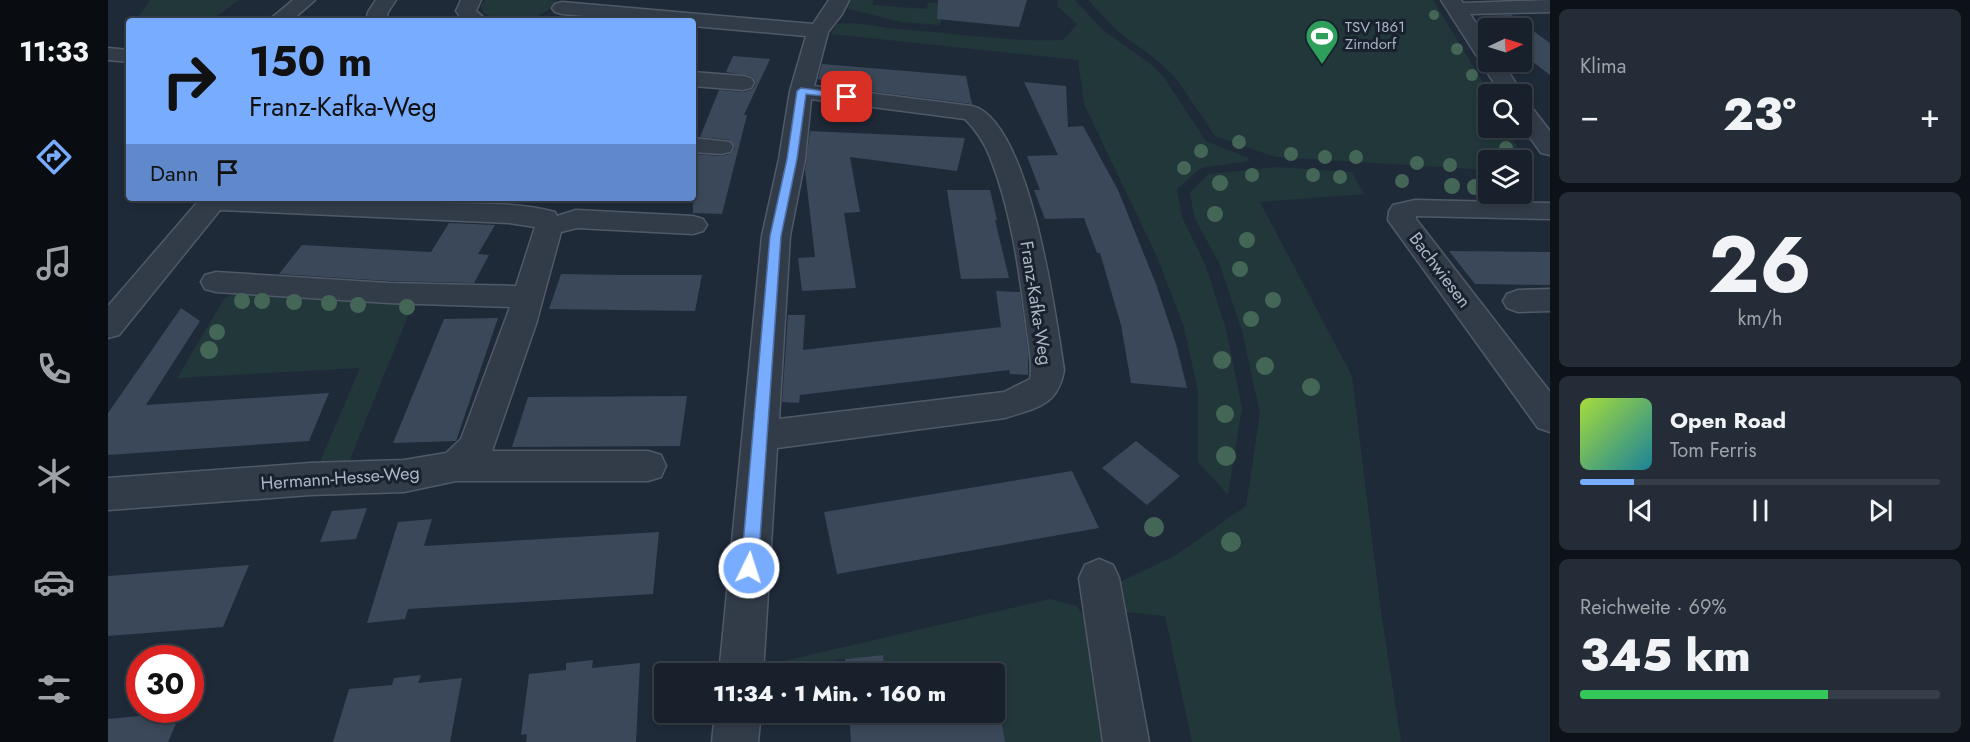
<!DOCTYPE html>
<html lang="de">
<meta charset="utf-8">
<style>
:root{--surface:#17202b;--page:#242d37;--text:#f1f3f6;--muted:#9ea3a9;--line:#363e47;--accent:#78acff}
body{margin:0;font-family:Jost,sans-serif;background:var(--page);color:var(--text);height:100vh;display:flex;flex-direction:column;font-size:22px;white-space:nowrap}
*{box-sizing:border-box;margin:0}
p{font-size:20px;color:var(--muted)}
.icon{flex:none;width:33px;height:33px;fill:none;stroke:currentColor;stroke-width:2;stroke-linecap:round;stroke-linejoin:round}
.map{position:relative;flex:1;overflow:hidden}
.sheet{display:flex;flex-direction:column;gap:9px;padding:9px;background:#0d1218;width:420px}
.sheet>*{flex:none}
.banner{position:absolute;left:18px;top:18px;width:570px;height:183px;border-radius:6px;box-shadow:0 3px 9px #0003,0 0 0 2px var(--line);background:#78acff;color:#111;overflow:hidden}
.needle{width:39px;rotate:86deg}
.buttons{position:absolute;left:1370px;top:18px;display:grid;gap:12px}
.buttons a{display:grid;place-items:center;width:54px;height:54px;border-radius:6px;background:var(--surface);box-shadow:0 3px 9px #0003,0 0 0 2px var(--line);font-size:30px}
.speed{position:absolute;left:18px;top:645px;display:flex;gap:12px;font-size:30px;font-weight:700;text-align:center}
.speed>*{display:grid;place-content:center;width:78px;height:78px;border-radius:50%;background:var(--surface);box-shadow:0 3px 9px #0003,0 0 0 2px var(--line);line-height:1}
.speed .limit{border:9px solid #d22;background:#fff;color:#111}
.pin{position:absolute;display:grid;place-items:center;width:51px;height:51px;color:#fff;margin:-26px;border-radius:12px;box-shadow:0 3px 9px #0006}
.me{position:absolute;width:66px;margin:-33px;rotate:4deg;stroke-linejoin:round;filter:drop-shadow(0 0 4px #0008)}
.turn{display:flex;align-items:center;gap:21px;height:126px;padding:0 24px;font-size:27px}
.turn .icon{width:78px;height:78px;stroke-width:2.5}
.turn b{display:block;font-size:42px;line-height:51px}
.then{display:flex;align-items:center;height:57px;padding:0 24px;background:#0003;gap:12px;font-size:22px}
.big{font-size:45px;font-weight:800;line-height:1.1}
.sheet .card{flex:1;display:flex;flex-direction:column;justify-content:center;gap:9px;min-width:0;padding:0 21px;border-radius:9px;background:var(--page)}
.sheet .dial{align-items:center;gap:0}
.dial b{font-size:78px;line-height:1}
.song{display:flex;align-items:center;gap:18px}
.cover{width:72px;height:72px;border-radius:9px;background:linear-gradient(135deg,hsl(80 70% 55%),hsl(190 70% 35%))}
.played{height:6px;border-radius:3px;background:linear-gradient(90deg,var(--accent) 15%,var(--line) 15%)}
.keys{display:flex;justify-content:space-around;direction:ltr}
.heat{display:flex;justify-content:space-between;align-items:center;font-size:33px;direction:ltr}
.charge{height:9px;border-radius:4px;background:linear-gradient(90deg,#34c759 69%,var(--line) 0)}
.trip{position:absolute;left:546px;top:663px;width:351px;height:60px;border-radius:6px;background:var(--surface);box-shadow:0 3px 9px #0003,0 0 0 2px var(--line);font-weight:800;line-height:60px;text-align:center}
main{display:flex;flex:1;min-height:0}
.tab-bar{display:flex;flex-direction:column;width:108px;justify-content:space-around;align-items:center;background:#090d11;color:var(--muted)}
.tab-bar .icon{width:42px;height:42px}
.tab-bar .active{color:var(--accent)}
.tab-bar b{font-size:27px;color:var(--text)}
.map>svg:first-child{display:block}
.green{fill:#21373a}
.building{fill:#3a4859}
.lines{fill:none;stroke-linecap:round;stroke-linejoin:round}
.minor-casing{stroke:#505967;stroke-width:3}
.minor{fill:#323c49;fill-rule:evenodd}
.tree{fill:#446657}
.route{fill:#78acff;stroke:#4e70a6;stroke-width:1.5}
.labels{text-anchor:middle;stroke-width:6;stroke-linejoin:round;paint-order:stroke}
.far-poi-label{font-size:15px;fill:#acb6c6;stroke:#18212d;text-anchor:start}
.street-label{font-size:18px;fill:#acb6c6;stroke:#18212d}
</style>
<main>
<nav class="tab-bar">
<b>11:33</b>
<svg class="icon active" aria-label="directions" viewBox="0 0 24 24"><path d="M12 3l9 9-9 9-9-9zM9 14v-3h6M13 9l2 2-2 2"/></svg>
<svg class="icon" aria-label="music" viewBox="0 0 24 24"><path d="M9 18V5l10-2v13"/><circle cx="6" cy="18" r="3"/><circle cx="16" cy="16" r="3"/></svg>
<svg class="icon" aria-label="phone" viewBox="0 0 24 24"><path d="M5 4h4l2 5-3 2q2 4 5 5l2-3 5 2v4C11 20 4 13 5 4z"/></svg>
<svg class="icon" aria-label="climate" viewBox="0 0 24 24"><path d="M12 3v18M4 7l16 10M4 17L20 7"/></svg>
<svg class="icon" aria-label="car" viewBox="0 0 24 24"><path d="M5 17H2v-5l4-1 3-4h7l3 4 3 1v5h-3M9 17h6M6 11h13"/><circle cx="7" cy="17" r="2"/><circle cx="17" cy="17" r="2"/></svg>
<svg class="icon" aria-label="filters" viewBox="0 0 24 24"><path d="M4 7h16M4 17h16"/><circle cx="9" cy="7" r="2"/><circle cx="15" cy="17" r="2"/></svg>
</nav>
<div class="map">
<svg width="1442" height="742" viewBox="0 0 1442 742">
<rect width="100%" height="100%" fill="#1f2a39"/>
<g class="green">
<path d="M42 0H131L104 20C77 15 52 21 25 21L30 18Z"/>
<path d="M377 0H447L448 1C437 22 393 26 375 12L373 5Z"/>
<polygon points="741,0 766,0 764,5 819,9 820,2 837,4 832,25 793,22 737,8"/>
<path d="M950 0H967L995 30 1040 62 1055 76 1098 141 1140 158 1142 161 1093 168 1069 189 1074 217 1097 264 1118 329 1134 408 1120 495 1090 462V392L1076 327 1049 257 976 104 970 60 723 34 729 24C749 21 769 27 789 29 844 33 899 42 955 40L969 24 949 6Z"/>
<polygon points="980,0 1325,0 1382,94 1380,128 1399,128 1409,147 1413,160 1380,160 1380,170 1167,157 1107,136 1067,77 1050,61 1008,30"/>
<polygon points="1168,167 1244,172 1256,194 1152,202 1244,376 1272,605 1293,742 1084,742 1057,616 1017,612 1012,582 1068,555 1138,506 1152,413 1134,331 1112,265 1086,217 1082,192 1100,174"/>
<polygon points="127,293 305,304 238,469 208,471 252,368 69,378 116,299"/>
<polygon points="942,599 969,606 982,625 1000,742 897,742 886,674 778,673 775,655 726,660 727,673 656,674 663,664"/>
</g>
<g class="building">
<polygon points="830,0 919,0 911,27 829,19"/>
<polygon points="1403,15 1442,43 1442,75 1413,53 1413,28 1381,28 1371,21 1374,16"/>
<polygon points="625,56 662,59 636,115 639,115 614,214 585,213 585,154 613,156 622,154 627,148 622,140 592,137 611,90 636,92 644,90 648,84 644,76 618,72"/>
<polygon points="714,64 858,76 864,104 736,88 710,79"/>
<polygon points="916,82 958,86 960,127 975,126 1010,190 1048,284 1068,344 1079,388 1023,383 1013,325 992,253 989,253 976,218 937,219 926,190 932,190 919,156 950,155"/>
<polygon points="702,131 857,138 849,171 742,157 752,212 736,213 748,288 694,291 690,258 707,257 697,170"/>
<polygon points="839,190 882,190 889,220 887,220 901,278 853,279"/>
<polygon points="356,198 403,198 400,203 354,201"/>
<polygon points="341,223 387,225 370,254 381,255 366,283 281,281 171,274 194,245 323,252"/>
<polygon points="1341,251 1442,252 1442,285 1367,284"/>
<polygon points="453,274 512,275 594,275 587,311 441,309"/>
<polygon points="888,291 912,292 920,352 920,375 902,374 901,370 692,395 691,403 674,402 680,315 697,315 695,350 893,327"/>
<polygon points="73,308 92,321 38,405 221,393 201,441 0,455 0,413"/>
<polygon points="390,318 348,441 285,443 336,319"/>
<polygon points="579,396 572,446 404,447 420,397"/>
<polygon points="1028,441 1072,476 1039,505 994,468"/>
<polygon points="964,471 991,528 729,574 716,512"/>
<polygon points="259,508 248,539 212,542 224,511"/>
<polygon points="324,519 316,546 551,532 545,594 300,609 297,619 259,623 290,522"/>
<polygon points="141,565 115,627 0,636 0,576"/>
<polygon points="775,655 778,674 738,674 737,659"/>
<polygon points="485,660 484,668 532,663 528,742 418,742 419,734 413,735 421,674 458,670 458,663"/>
<polygon points="313,675 310,683 354,678 342,742 225,742 241,689 284,685 286,678"/>
<polygon points="73,712 60,742 0,742 0,719"/>
<polygon points="741,712 892,712 897,742 743,742"/>
</g>
<g class="lines">
<defs>
<g id="minor">
<polygon points="185,0 207,0 183,21 160,21"/>
<polygon points="268,0 288,0 280,12 278,21 258,21 260,12"/>
<polygon points="353,0 373,0 368,11 380,21 355,21 348,11"/>
<path d="M721 0H741L734 14 720 32 706 86 864 106C922 120 948 317 956 370 950 406 928 408 897 418L669 448 655 674H611L654 236 671 159 682 91 698 36 585 26V21H532L454 14 447 12 444 8 447 4 454 2 705 24ZM703 99 857 119C868 130 876 142 882 157 903 210 911 268 918 324 920 342 925 362 922 379L896 392 671 419 682 236 697 159Z"/>
<polygon points="1333,0 1353,0 1355,3 1442,0 1442,12 1362,14 1380,41 1380,62 1394,62 1415,94 1413,98 1413,94 1393,94"/>
<polygon points="0,48 21,50 21,62 0,60"/>
<polygon points="585,72 635,76 643,78 646,83 643,88 635,90 585,86"/>
<polygon points="1413,102 1421,104 1442,131 1442,155 1433,153 1413,125"/>
<polygon points="585,138 622,142 625,147 622,152 613,154 585,152"/>
<path d="M93 198C173 198 252 199 332 203 370 204 410 202 447 212L449 216 468 210 585 216 595 219 599 225 595 231 585 234 469 228 453 232 428 324 384 451H540L553 455 558 466 553 477 540 481H348L296 492 202 495 0 510V478L202 463 296 460 338 453 353 439 402 307 281 303 108 292 97 289 93 282 97 275 108 272 281 283 408 286 427 227 401 223 112 210 11 335 0 338V306Z"/>
<polygon points="1307,200 1442,203 1442,219 1308,216 1308,219 1442,392 1442,432 1430,428 1280,220 1281,211 1285,205"/>
<polygon points="1442,289 1442,311 1410,312 1399,308 1395,301 1399,294 1410,290"/>
<polygon points="991,559 1005,565 1011,578 1041,742 995,742 971,578 977,565"/>
<polygon points="607,712 653,712 650,742 604,742"/>
</g>
</defs>
<use href="#minor" class="minor-casing"/>
<use href="#minor" class="minor"/>
</g>
<g class="tree">
<circle cx="1326" cy="15" r="5"/>
<circle cx="1349" cy="49" r="6"/>
<circle cx="1364" cy="75" r="6"/>
<circle cx="1131" cy="142" r="7"/>
<circle cx="1398" cy="148" r="7"/>
<circle cx="1093" cy="151" r="7"/>
<circle cx="1183" cy="154" r="7"/>
<circle cx="1217" cy="157" r="7"/>
<circle cx="1248" cy="157" r="7"/>
<circle cx="1309" cy="163" r="7"/>
<circle cx="1342" cy="165" r="7"/>
<circle cx="1076" cy="168" r="7"/>
<circle cx="1144" cy="175" r="7"/>
<circle cx="1205" cy="175" r="7"/>
<circle cx="1232" cy="177" r="7"/>
<circle cx="1294" cy="181" r="7"/>
<circle cx="1112" cy="183" r="8"/>
<circle cx="1344" cy="186" r="8"/>
<circle cx="1367" cy="187" r="8"/>
<circle cx="1107" cy="214" r="8"/>
<circle cx="1139" cy="240" r="8"/>
<circle cx="1132" cy="269" r="8"/>
<circle cx="1165" cy="300" r="8"/>
<circle cx="134" cy="301" r="8"/>
<circle cx="154" cy="301" r="8"/>
<circle cx="186" cy="302" r="8"/>
<circle cx="221" cy="303" r="8"/>
<circle cx="250" cy="305" r="8"/>
<circle cx="299" cy="307" r="8"/>
<circle cx="1143" cy="319" r="8"/>
<circle cx="109" cy="332" r="8"/>
<circle cx="101" cy="350" r="9"/>
<circle cx="1114" cy="360" r="9"/>
<circle cx="1157" cy="366" r="9"/>
<circle cx="1203" cy="387" r="9"/>
<circle cx="1117" cy="414" r="9"/>
<circle cx="1118" cy="456" r="10"/>
<circle cx="1046" cy="527" r="10"/>
<circle cx="1123" cy="542" r="10"/>
</g>
<polygon class="route" points="693,88 739,94 743,97 739,99 698,94 689,159 673,236 650,568 647,573 641,575 636,573 633,568 662,236 679,159 689,91"/>
<defs>
<symbol id="stadium-pin" viewBox="-11 -11 22 30"><path d="M0 17L-7.5 6A9.5 9.5 0 1 1 7.5 6Z" fill="#2e9e5b" stroke="#18212d"/><path d="M0-5a6.5 5 0 1 0 0 10a6.5 5 0 1 0 0-10ZM-3.5-1.8h7v3.6h-7Z" fill="#fff"/></symbol>
</defs>
<g fill-rule="evenodd">
<use href="#stadium-pin" x="1195" y="17" width="38" height="52"/>
</g>
<g class="labels">
<g class="far-poi-label">
<text x="1237" y="32">TSV 1861<tspan x="1237" dy="17">Zirndorf</tspan></text>
</g>
<g class="street-label">
<text transform="translate(1332 270) rotate(53)" y="6">Bachwiesen</text>
<text transform="translate(928 303) rotate(81)" y="6">Franz-Kafka-Weg</text>
<text transform="translate(232 478) rotate(-4)" y="6">Hermann-Hesse-Weg</text>
</g>
</g>
</svg>
<div class="buttons">
<a><svg class="needle" viewBox="-14 -14 28 28"><path d="M0-13l5 13h-10z" fill="#e53935"/><path d="M0 13l5-13h-10z" fill="#9ea3a9"/></svg></a>
<a><svg class="icon" aria-label="search" viewBox="0 0 24 24"><circle cx="10" cy="10" r="6"/><path d="M15 15l6 6"/></svg></a>
<a><svg class="icon" aria-label="layers" viewBox="0 0 24 24"><path d="M12 4l9 5-9 5-9-5zM3 14l9 5 9-5"/></svg></a>
</div>
<div class="speed"><div class="limit">30</div></div>
<div class="pin" style="left:739px;top:97px;background:#d93025"><svg class="icon" aria-label="arrive" viewBox="0 0 24 24"><path d="M6 21V4h12l-3 4 3 4H6"/></svg></div>
<svg class="me" style="left:641px;top:568px" viewBox="-20 -20 40 40"><circle r="17" fill="#78acff" stroke="#fff" stroke-width="3"/><path d="M0-11L8 9 0 5-8 9z" fill="#fff"/></svg>
<div class="trip">11:34 · 1 Min. · 160 m</div>
<div class="banner">
<div class="turn"><svg class="icon" aria-label="right" viewBox="0 0 24 24"><path d="M7 20v-9h11M14 6l5 5-5 5"/></svg><div><b>150 m</b>Franz-Kafka-Weg</div></div>
<div class="then">Dann<svg class="icon" aria-label="arrive" viewBox="0 0 24 24"><path d="M6 21V4h12l-3 4 3 4H6"/></svg></div>
</div>
</div>
<section class="sheet">
<div class="card"><p>Klima</p>
<div class="heat"><a>−</a><b class="big">23°</b><a>+</a></div>
</div>
<div class="card dial"><b>26</b><p>km/h</p></div>
<div class="card">
<div class="song"><i class="cover"></i><div><b>Open Road</b><p>Tom Ferris</p></div></div>
<div class="played"></div>
<div class="keys"><svg class="icon" aria-label="previous" viewBox="0 0 24 24"><path d="M18 5L8 12l10 7zM5 5v14"/></svg><svg class="icon" aria-label="pause" viewBox="0 0 24 24"><path d="M8 5v14M16 5v14"/></svg><svg class="icon" aria-label="next" viewBox="0 0 24 24"><path d="M6 5l10 7-10 7zM19 5v14"/></svg></div>
</div>
<div class="card"><p>Reichweite · 69%</p><b class="big">345 km</b><div class="charge"></div></div>
</section>
</main>
